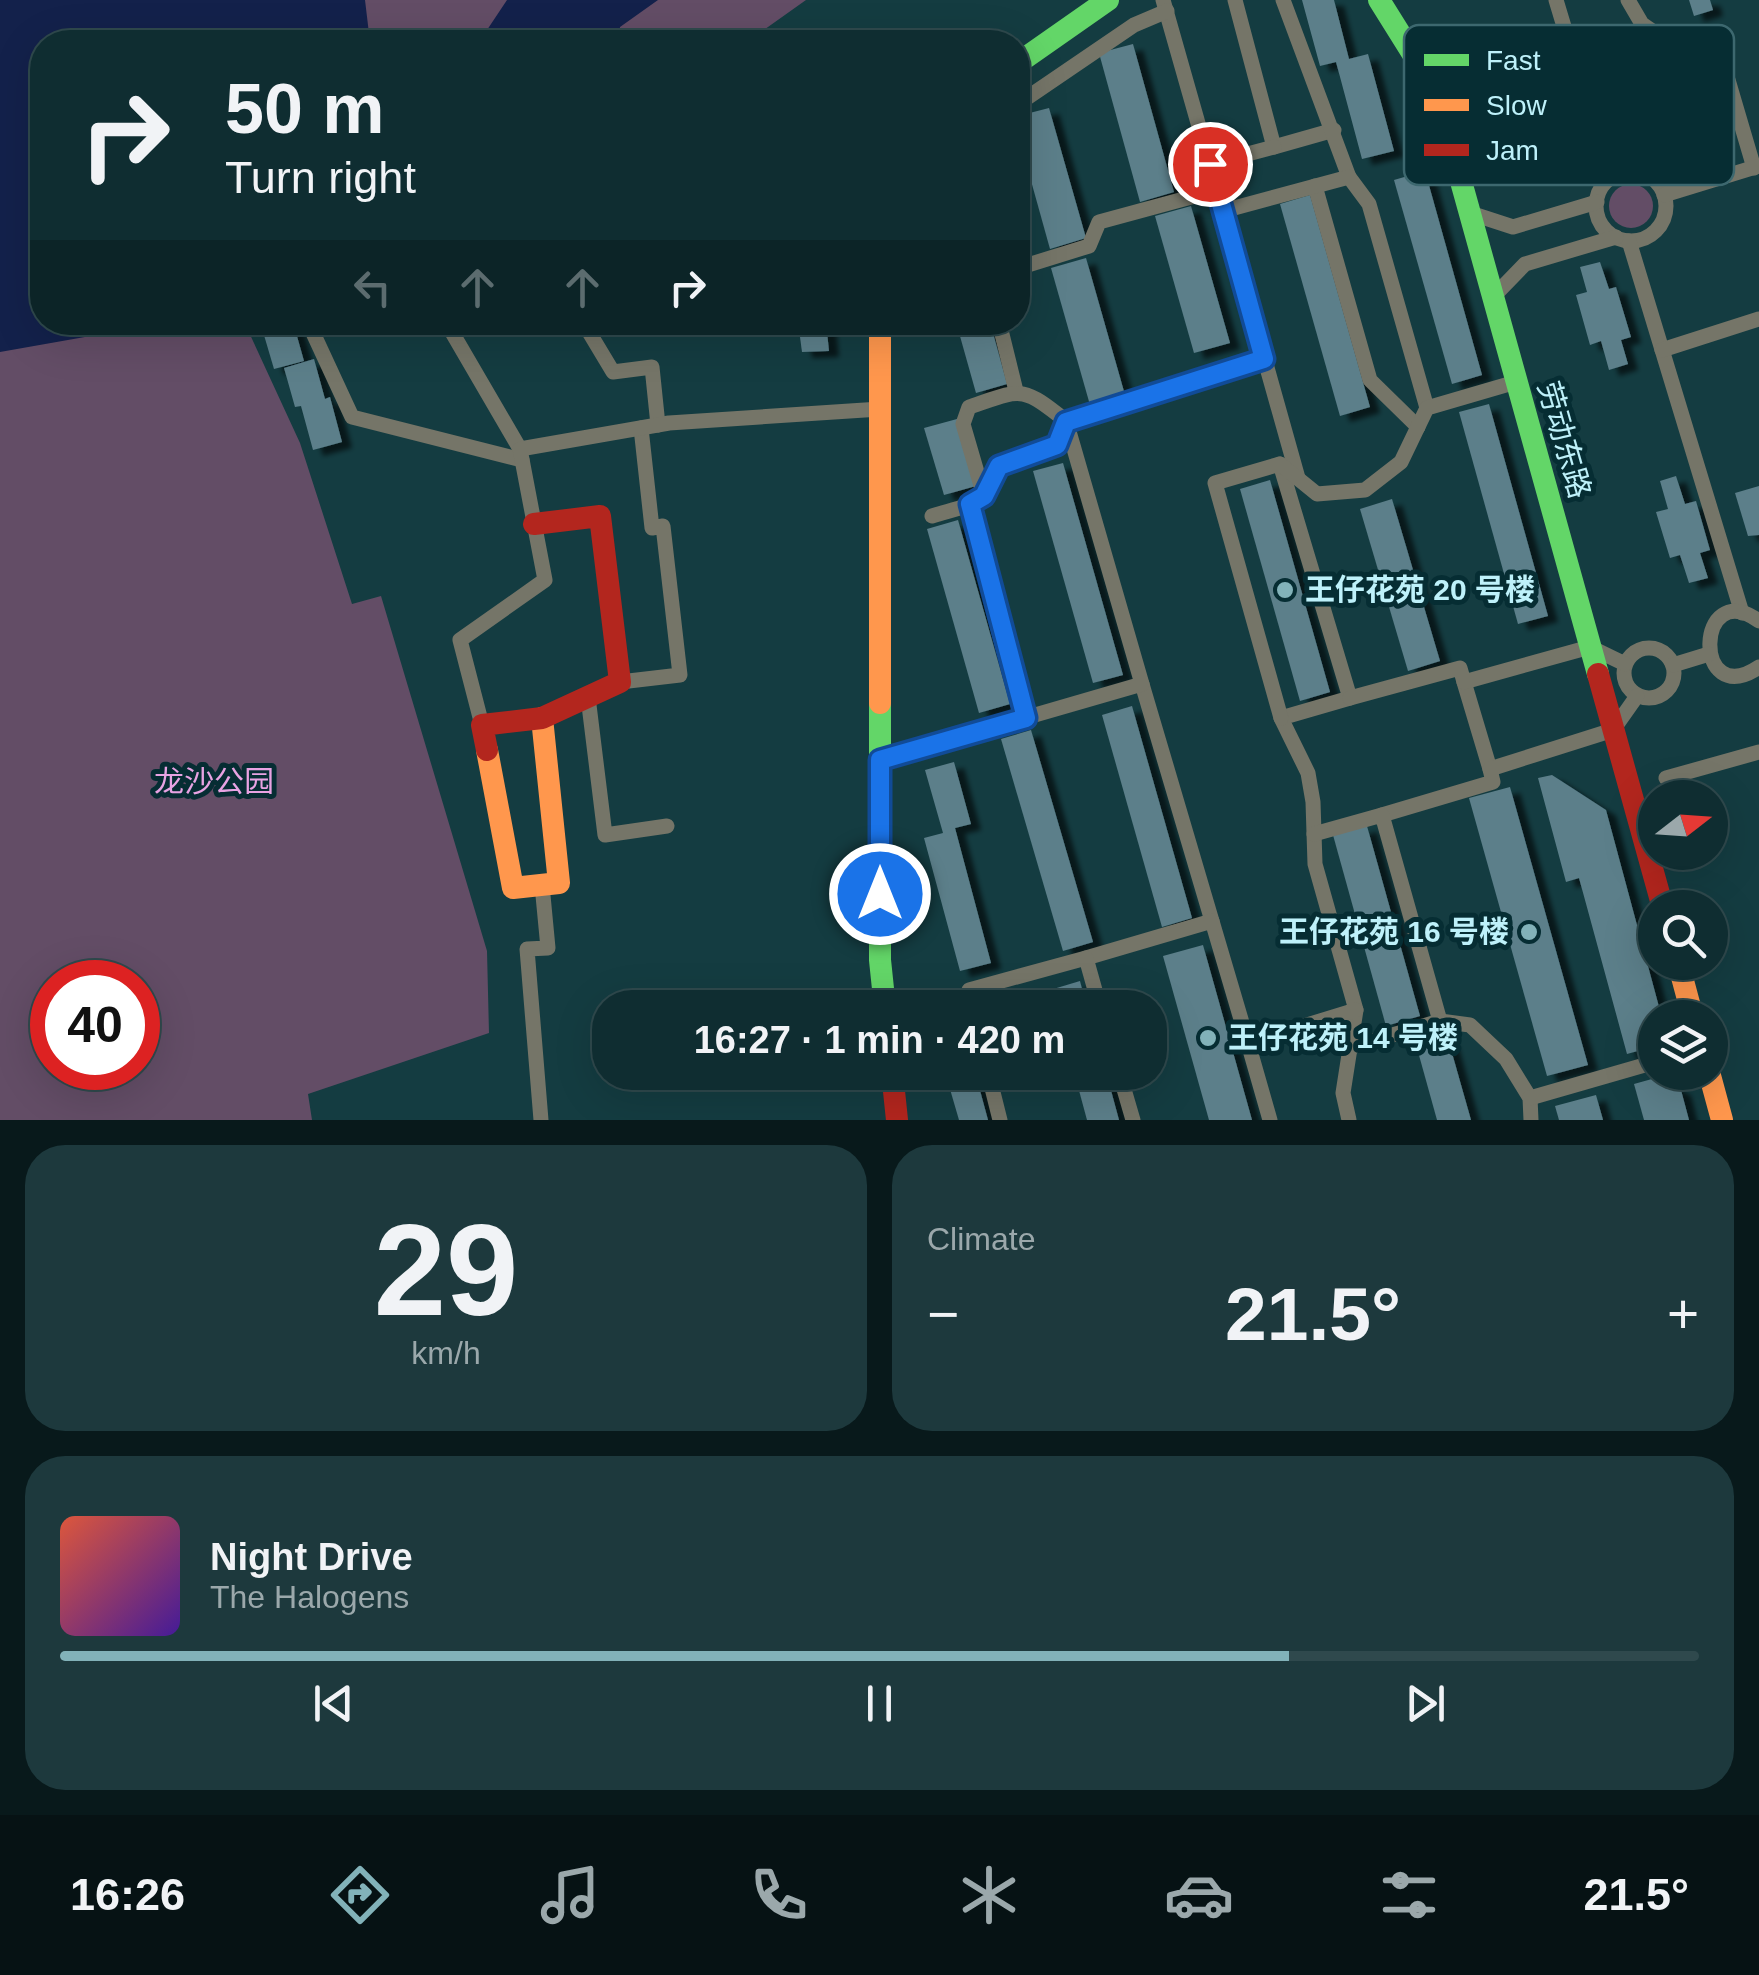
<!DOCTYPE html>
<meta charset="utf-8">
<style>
:root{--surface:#0f2d31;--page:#1d393d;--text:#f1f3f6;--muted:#9ba8ab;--line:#2f494d;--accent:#82b2b9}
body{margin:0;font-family:Arial,"Noto Sans SC",sans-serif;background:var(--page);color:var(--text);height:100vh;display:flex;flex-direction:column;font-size:38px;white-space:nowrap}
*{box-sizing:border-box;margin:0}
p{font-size:32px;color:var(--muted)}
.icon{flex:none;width:55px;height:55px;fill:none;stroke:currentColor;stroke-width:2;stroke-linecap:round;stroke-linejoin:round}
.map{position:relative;height:1120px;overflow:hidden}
.sheet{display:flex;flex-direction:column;gap:25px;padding:25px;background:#08191b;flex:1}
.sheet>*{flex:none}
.hud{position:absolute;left:30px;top:30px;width:1000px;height:305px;border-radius:40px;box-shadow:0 10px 40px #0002,0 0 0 2px var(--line);background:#0f2d31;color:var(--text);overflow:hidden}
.needle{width:65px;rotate:73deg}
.fabs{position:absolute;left:1638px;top:780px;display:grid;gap:20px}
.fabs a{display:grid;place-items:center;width:90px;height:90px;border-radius:50%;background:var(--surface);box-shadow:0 10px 40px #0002,0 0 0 2px var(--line);font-size:50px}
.speed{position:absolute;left:30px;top:960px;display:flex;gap:20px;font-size:50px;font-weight:700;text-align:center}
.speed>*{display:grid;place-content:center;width:130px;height:130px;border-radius:50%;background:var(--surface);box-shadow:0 10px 40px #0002,0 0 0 2px var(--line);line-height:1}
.speed .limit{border:15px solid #d22;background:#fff;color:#111}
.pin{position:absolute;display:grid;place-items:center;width:85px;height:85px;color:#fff;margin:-42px;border:5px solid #fff;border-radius:50%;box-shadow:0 2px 10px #0007}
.me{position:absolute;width:110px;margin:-55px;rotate:0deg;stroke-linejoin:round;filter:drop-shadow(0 0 8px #0008)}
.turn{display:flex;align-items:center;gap:35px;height:210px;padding:0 30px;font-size:45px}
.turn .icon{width:130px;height:130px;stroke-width:2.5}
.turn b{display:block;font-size:70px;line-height:85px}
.lanes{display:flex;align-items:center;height:95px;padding:0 30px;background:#0003;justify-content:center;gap:50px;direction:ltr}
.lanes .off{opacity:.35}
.big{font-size:75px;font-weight:700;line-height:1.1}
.sheet .card{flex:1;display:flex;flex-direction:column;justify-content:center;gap:15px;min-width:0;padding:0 35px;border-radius:40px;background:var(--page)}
.sheet .dial{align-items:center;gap:0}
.dial b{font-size:130px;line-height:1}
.song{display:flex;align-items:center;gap:30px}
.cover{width:120px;height:120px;border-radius:15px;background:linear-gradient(135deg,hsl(10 70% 55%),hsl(260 70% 35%))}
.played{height:10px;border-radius:5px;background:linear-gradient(90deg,var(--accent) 75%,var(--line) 75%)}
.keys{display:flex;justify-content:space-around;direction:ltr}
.heat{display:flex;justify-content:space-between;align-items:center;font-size:55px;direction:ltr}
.sheet .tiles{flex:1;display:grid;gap:25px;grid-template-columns:1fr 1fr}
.card:last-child{grid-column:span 2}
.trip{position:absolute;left:592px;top:990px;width:575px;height:100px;border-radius:40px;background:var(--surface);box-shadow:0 10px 40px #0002,0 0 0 2px var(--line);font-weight:700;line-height:100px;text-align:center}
.dock{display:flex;height:160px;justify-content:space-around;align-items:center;background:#061214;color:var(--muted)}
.dock .icon{width:70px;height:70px}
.dock .active{color:var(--accent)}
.dock b{font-size:45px;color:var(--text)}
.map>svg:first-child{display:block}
.green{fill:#634d66;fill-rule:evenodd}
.water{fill:#13214b}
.building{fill:#5c7f8a;filter:url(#shadow)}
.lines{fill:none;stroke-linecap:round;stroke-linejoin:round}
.street{stroke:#757568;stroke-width:15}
.fast{stroke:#63d668;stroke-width:22}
.slow{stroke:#ff974d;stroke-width:22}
.jam{stroke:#b3261e;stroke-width:22}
.route-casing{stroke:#114b97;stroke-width:25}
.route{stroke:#1a73e8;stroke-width:18}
.poi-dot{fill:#82b2b9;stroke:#062d33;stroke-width:4}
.labels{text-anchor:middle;stroke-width:10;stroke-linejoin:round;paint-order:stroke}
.street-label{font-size:30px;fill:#bef1fa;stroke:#062d33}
.poi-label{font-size:30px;font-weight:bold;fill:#bef1fa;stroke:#062d33;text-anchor:start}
.park-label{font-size:30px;fill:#e8a3e3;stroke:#062d33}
.key{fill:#062d33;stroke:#3d686f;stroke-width:2.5}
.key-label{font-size:28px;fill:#bef1fa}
</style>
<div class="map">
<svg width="1759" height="1120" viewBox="0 0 1759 1120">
<defs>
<filter id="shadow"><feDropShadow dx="10" dy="6" stdDeviation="2.5" flood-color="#0009"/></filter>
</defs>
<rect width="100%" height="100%" fill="#143c41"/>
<g class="green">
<path d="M0 0H806L747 42H42V322L253 323 247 328 300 443 352 604 381 596 487 951 489 1033 308 1094 312 1120H0ZM52 982H138V1068H52Z"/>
<circle cx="1631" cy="206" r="22"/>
</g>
<g class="water">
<polygon points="0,0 365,0 370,42 42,42 42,322 164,323 0,352"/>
<polygon points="507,0 658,0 620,27 618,42 479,42"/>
</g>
<g class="building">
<polygon points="1302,0 1334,0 1349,59 1368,54 1394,151 1362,159 1336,62 1320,66"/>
<polygon points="1689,0 1710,0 1713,10 1694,16"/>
<polygon points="1133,44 1174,192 1140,202 1099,53"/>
<polygon points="1049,108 1086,238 1050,249 1018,134 1018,116"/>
<polygon points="1425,171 1482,375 1452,384 1394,180"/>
<polygon points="1310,195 1370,407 1340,416 1280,204"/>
<polygon points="1191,206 1230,343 1194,353 1155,216"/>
<polygon points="1086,258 1125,395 1090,405 1051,268"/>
<polygon points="1600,262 1609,289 1616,287 1631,337 1621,340 1628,364 1609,370 1601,341 1590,345 1576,295 1587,292 1580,267"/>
<polygon points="270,322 293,322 304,361 274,369 261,325"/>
<polygon points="798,322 826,322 829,351 802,352"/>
<polygon points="956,322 990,322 1007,384 976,393"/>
<polygon points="314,359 325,399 330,397 342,442 313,450 301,406 295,407 284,368"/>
<polygon points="1489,404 1548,616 1518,624 1459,412"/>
<polygon points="957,419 976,486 944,495 924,428"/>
<polygon points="1063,463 1123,675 1093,683 1033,471"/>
<polygon points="1676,476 1685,504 1696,501 1710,550 1700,553 1708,578 1689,583 1680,555 1670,558 1656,512 1668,509 1660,481"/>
<polygon points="1270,480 1330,692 1300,701 1240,489"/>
<polygon points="1759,486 1759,535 1748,536 1735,493"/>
<polygon points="1392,499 1440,661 1408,671 1360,509"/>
<polygon points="958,520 1010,704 979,713 927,529"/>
<polygon points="1132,706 1192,918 1162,927 1102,715"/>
<polygon points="1031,730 1093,942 1063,951 1001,739"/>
<polygon points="954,762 971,824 955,828 991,963 960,971 924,838 943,833 925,770"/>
<polygon points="1552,775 1606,810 1662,1018 1655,1018 1655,1041 1652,1047 1627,1054 1579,878 1566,882 1538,778"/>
<polygon points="1510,787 1588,1065 1547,1076 1469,798"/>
<polygon points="1367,826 1420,1016 1386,1026 1333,835"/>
<polygon points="1203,945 1252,1120 1209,1120 1163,956"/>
<polygon points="1080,981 1087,1008 1056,1008 1050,990"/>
<polygon points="1448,1039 1471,1120 1437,1120 1417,1048"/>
<polygon points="945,1072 975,1072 988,1120 959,1120"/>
<polygon points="1074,1072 1106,1072 1119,1120 1087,1120"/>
<polygon points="1659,1077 1681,1090 1689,1120 1644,1120 1634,1084"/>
<polygon points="1596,1095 1603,1120 1559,1120 1555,1106"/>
</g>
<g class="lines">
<g class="street">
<polyline points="1163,0 1219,197"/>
<polyline points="1235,0 1274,147 1334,130"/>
<polyline points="1283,0 1349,177"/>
<polyline points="1556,0 1610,179"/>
<polyline points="1628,0 1642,24 1674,46 1716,39 1754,168"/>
<polyline points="1018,104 1134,25 1167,11"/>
<polyline points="1210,164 1274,147"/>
<circle cx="1631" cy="206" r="35"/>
<polyline points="1315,186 1370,380 1418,427"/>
<polyline points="1664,195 1759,166"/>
<polyline points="1470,213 1513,227 1597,202"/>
<polyline points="1629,241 1742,613"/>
<polyline points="1018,268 1089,246 1099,222 1217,190"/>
<polyline points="1493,297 1525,264 1616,237"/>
<polyline points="308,322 352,417 522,460"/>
<polyline points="446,322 520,449"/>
<polyline points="583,322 613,372 652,367 658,425"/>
<polyline points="999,322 1016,391"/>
<polyline points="1662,350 1759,319"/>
<polyline points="1280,464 1350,698 1281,718 1308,773 1313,802 1315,864 1356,1010 1343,1093 1349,1120"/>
<polyline points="1298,478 1223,211 1349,177 1369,204 1427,408"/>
<polyline points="971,505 1026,717"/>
<path d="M932 516C975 503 978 508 999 465L1057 445 1066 421 1264 359"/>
<path d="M1759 621C1695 575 1692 712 1759 667"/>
<circle cx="1649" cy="673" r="25"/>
<polyline points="1673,665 1709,654"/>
<polyline points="620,682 680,675 663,526 652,528 641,428"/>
<polyline points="1464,682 1490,769"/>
<polyline points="1142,684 1212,921"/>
<polyline points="588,697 605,835 667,826"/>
<polyline points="1350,698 1460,668 1464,682 1590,647 1625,664"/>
<polyline points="1281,718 1215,483 1280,464 1317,494 1365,490 1401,462 1427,408 1516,382"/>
<polyline points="482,725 460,640 545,580 520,449 669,423 880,409"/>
<path d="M880 760 1142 684 1066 421C1021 385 1022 389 969 407L963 424 984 496"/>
<polyline points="1666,778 1759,752"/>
<polyline points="1382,815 1493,782 1490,769 1613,730 1637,696"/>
<polyline points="1314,834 1382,815 1440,1021"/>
<polyline points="1086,958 1212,921 1248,1043"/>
<polyline points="973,1008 969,990 1086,958 1100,1008"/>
<polyline points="1348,1048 1440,1021 1470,1025 1506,1059 1530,1098 1531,1120"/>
<polyline points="988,1072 1000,1120"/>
<polyline points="1119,1072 1133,1120"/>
<polyline points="1530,1098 1655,1062"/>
<polyline points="541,1120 527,949 548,948 542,885"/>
<polyline points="1270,1120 1248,1043 1356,1010"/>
</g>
<g class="fast">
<polyline points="1379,0 1424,72 1447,131 1598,674"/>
<polyline points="1018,63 1108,0"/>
<polyline points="880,703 880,960 885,1008"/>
</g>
<g class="slow">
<polyline points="880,322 880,703"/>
<polyline points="487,750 513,888 559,883 542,718"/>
<polyline points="1678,962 1693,1018"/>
<polyline points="1709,1072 1722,1120"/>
</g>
<g class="jam">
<polyline points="1598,674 1663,908"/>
<polyline points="487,750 482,725 542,718 620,682 600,516 534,524"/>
<polyline points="892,1072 897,1120"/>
</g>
</g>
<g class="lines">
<defs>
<polyline id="route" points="880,894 880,760 1026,718 970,504 984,496 999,466 1057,445 1066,422 1264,359 1210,164"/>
</defs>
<use href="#route" class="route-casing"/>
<use href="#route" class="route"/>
</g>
<g class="poi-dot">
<circle cx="1285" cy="590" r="10"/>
<circle cx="1529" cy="932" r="10"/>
<circle cx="1208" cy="1038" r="10"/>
</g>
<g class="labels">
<g class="street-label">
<text transform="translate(1564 440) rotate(74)" y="10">劳动东路</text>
</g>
<g class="poi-label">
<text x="1305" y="600">王仔花苑 20 号楼</text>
<text x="1509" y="942" text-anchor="end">王仔花苑 16 号楼</text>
<text x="1228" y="1048">王仔花苑 14 号楼</text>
</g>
<g class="park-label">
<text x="214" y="792">龙沙公园</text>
</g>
</g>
<rect x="1404" y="25" width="330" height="160" rx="15" class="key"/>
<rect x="1424" y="54" width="45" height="12" fill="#63d668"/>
<rect x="1424" y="99" width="45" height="12" fill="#ff974d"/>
<rect x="1424" y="144" width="45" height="12" fill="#b3261e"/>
<g class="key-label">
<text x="1486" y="70">Fast</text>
<text x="1486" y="115">Slow</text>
<text x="1486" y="160">Jam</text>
</g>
</svg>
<div class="fabs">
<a><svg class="needle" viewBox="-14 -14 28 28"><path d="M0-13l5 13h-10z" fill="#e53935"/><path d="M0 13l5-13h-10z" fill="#9ba8ab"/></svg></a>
<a><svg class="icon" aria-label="search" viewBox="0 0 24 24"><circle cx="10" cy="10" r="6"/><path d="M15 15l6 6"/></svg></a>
<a><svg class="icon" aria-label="layers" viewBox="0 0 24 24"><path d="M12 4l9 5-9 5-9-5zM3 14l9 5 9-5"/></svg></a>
</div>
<div class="speed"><div class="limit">40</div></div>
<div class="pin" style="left:1210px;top:164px;background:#d93025"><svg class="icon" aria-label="arrive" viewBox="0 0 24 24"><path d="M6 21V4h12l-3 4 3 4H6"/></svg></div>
<svg class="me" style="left:880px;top:894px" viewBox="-20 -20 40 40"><circle r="17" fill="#1a73e8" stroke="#fff" stroke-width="3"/><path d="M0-11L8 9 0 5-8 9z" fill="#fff"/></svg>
<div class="trip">16:27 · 1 min · 420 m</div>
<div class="hud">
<div class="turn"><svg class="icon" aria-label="right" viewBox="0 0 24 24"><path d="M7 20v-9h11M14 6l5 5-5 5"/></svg><div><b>50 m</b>Turn right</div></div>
<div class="lanes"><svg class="icon off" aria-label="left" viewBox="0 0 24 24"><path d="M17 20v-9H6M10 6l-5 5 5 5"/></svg><svg class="icon off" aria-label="ahead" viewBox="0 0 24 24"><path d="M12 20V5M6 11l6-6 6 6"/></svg><svg class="icon off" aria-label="ahead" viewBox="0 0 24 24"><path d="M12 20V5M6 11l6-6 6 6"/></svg><svg class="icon" aria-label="right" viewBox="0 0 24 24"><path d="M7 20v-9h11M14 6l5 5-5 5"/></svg></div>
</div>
</div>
<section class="sheet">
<div class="tiles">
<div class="card dial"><b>29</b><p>km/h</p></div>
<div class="card"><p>Climate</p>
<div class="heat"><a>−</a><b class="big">21.5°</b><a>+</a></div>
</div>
<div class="card">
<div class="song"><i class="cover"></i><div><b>Night Drive</b><p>The Halogens</p></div></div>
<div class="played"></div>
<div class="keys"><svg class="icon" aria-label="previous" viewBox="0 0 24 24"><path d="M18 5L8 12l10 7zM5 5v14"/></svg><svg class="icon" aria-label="pause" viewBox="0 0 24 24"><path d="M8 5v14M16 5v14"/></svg><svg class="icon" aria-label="next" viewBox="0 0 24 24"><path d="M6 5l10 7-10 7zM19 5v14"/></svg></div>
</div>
</div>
</section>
<nav class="dock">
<b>16:26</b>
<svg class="icon active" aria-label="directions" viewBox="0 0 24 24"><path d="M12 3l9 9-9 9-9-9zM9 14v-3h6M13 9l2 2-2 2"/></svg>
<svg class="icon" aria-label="music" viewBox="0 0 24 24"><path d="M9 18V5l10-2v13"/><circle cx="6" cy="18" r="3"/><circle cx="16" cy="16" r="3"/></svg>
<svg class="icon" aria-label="phone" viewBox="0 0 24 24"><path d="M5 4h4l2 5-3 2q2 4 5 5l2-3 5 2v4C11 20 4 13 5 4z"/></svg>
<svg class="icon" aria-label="climate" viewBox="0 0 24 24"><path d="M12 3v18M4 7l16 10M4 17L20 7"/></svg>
<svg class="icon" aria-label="car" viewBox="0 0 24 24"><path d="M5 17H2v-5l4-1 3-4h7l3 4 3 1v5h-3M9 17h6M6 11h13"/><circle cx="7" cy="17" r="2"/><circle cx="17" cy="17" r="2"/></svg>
<svg class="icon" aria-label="filters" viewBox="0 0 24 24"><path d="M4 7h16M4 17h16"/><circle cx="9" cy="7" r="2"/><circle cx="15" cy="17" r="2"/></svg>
<b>21.5°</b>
</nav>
